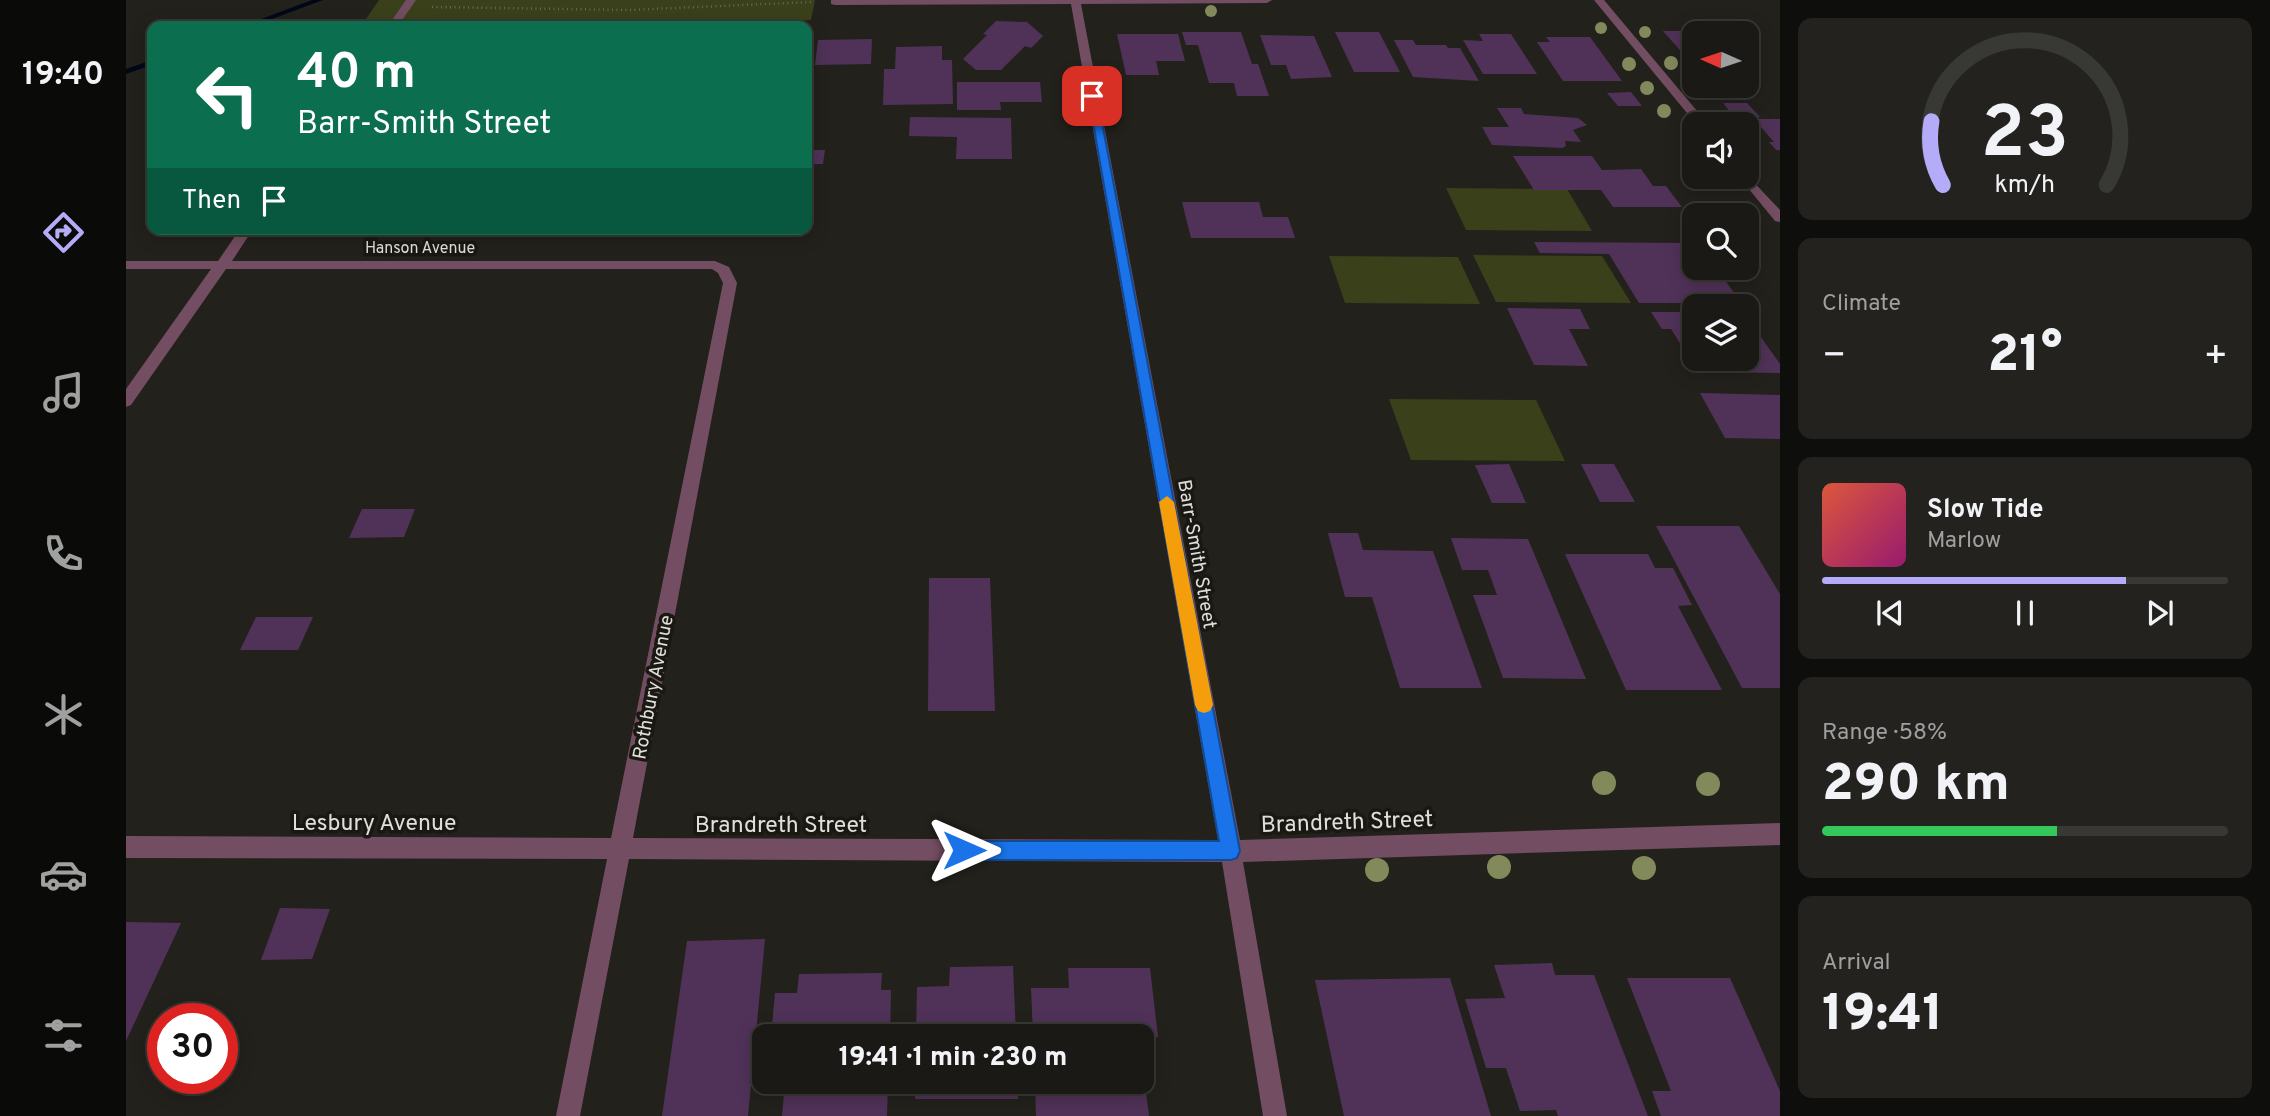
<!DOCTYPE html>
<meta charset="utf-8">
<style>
:root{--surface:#1a1915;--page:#23221e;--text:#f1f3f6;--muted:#9fa0a0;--line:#383834;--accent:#b4acf9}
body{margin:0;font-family:Overpass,sans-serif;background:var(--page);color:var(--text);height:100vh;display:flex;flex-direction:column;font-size:26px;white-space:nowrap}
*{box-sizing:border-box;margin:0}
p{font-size:23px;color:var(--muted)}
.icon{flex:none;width:38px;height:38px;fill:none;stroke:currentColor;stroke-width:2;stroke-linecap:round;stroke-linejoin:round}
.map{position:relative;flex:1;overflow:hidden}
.drawer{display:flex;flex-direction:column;gap:18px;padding:18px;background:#0e0e0c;width:490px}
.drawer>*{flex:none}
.guide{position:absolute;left:21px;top:21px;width:665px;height:214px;border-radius:14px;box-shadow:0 4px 18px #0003,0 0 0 2px var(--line);background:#0b6e4f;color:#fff;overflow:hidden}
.needle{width:46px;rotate:273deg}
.tools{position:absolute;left:1556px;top:21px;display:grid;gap:14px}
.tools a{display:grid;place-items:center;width:77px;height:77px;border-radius:14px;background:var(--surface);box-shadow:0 4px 18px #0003,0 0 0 2px var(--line);font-size:35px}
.speed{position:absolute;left:21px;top:1003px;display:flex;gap:14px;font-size:35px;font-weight:700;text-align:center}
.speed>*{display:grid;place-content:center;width:91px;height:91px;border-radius:50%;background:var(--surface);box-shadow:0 4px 18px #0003,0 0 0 2px var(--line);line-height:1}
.speed .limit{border:10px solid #d22;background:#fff;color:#111}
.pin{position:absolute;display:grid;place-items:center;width:60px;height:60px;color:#fff;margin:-30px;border-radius:14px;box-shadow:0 4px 10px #0006}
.me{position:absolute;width:77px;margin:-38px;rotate:90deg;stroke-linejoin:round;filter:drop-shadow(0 0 5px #0008)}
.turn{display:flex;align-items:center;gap:24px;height:147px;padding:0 35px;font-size:32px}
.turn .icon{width:91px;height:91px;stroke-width:2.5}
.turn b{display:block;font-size:49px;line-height:60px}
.then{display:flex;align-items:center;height:66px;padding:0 35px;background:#0003;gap:14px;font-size:26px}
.big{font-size:52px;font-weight:800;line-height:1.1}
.drawer .tile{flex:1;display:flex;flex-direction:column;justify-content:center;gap:10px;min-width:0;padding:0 24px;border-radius:14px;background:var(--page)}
.drawer .dial{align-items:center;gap:0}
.dial svg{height:182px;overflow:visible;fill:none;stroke:var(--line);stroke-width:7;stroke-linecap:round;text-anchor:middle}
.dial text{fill:var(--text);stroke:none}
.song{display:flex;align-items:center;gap:21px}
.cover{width:84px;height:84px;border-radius:10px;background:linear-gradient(135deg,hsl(10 70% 55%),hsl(320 70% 35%))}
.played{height:7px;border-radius:4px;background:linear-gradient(90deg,var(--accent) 75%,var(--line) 75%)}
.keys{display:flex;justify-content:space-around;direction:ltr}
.heat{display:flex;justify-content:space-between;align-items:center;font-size:38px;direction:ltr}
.charge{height:10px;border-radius:5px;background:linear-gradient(90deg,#34c759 58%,var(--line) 0)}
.trip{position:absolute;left:626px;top:1024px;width:402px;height:70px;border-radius:14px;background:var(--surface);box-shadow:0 4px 18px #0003,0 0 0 2px var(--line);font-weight:800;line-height:70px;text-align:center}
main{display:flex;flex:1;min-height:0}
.menu{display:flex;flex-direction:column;width:126px;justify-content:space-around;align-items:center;background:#0a0a08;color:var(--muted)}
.menu .icon{width:49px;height:49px}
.menu .active{color:var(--accent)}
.menu b{font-size:32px;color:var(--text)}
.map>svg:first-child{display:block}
.green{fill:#39401a}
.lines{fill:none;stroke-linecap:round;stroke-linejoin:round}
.stream{fill:#000818;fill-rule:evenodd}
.building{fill:#503258}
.path{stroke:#686662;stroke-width:2.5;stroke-dasharray:1 3.5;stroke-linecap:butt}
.minor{fill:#734d61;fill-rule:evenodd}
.tree{fill:#828a5c}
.route{fill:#1a73e8;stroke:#114b97;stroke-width:2}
.slow{fill:#f59e0b}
.labels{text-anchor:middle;stroke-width:7;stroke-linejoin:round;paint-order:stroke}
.far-street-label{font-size:16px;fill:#e0dfdb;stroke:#1a1812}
.street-label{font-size:19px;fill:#e0dfdb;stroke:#1a1812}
.near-street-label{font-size:23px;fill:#e0dfdb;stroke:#1a1812}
</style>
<main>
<nav class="menu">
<b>19:40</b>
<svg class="icon active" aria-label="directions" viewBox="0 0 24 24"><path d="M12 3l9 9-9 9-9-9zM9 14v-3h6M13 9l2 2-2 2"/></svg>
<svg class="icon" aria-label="music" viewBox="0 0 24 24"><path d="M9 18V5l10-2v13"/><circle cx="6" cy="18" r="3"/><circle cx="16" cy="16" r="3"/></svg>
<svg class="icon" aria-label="phone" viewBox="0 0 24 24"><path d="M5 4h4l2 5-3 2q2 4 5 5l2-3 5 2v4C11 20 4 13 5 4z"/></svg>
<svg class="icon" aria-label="climate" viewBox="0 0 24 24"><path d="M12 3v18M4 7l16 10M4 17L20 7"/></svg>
<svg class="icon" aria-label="car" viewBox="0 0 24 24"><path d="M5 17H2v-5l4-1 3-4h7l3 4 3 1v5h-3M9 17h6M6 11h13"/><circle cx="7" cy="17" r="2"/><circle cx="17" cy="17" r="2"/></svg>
<svg class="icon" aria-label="filters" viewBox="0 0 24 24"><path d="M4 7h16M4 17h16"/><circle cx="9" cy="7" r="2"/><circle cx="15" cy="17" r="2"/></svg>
</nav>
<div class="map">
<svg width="1654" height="1116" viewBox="0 0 1654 1116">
<rect width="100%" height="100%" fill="#23211c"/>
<g class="green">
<polygon points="253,0 689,0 685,20 238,22"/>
<polygon points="1320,188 1441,189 1466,231 1340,230"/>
<polygon points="1347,255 1476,256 1505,303 1370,302"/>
<polygon points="1203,256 1332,257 1354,304 1219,303"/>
<polygon points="1263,399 1410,400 1439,461 1285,460"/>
</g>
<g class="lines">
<g class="stream">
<polygon points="186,0 197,0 127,26 117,26"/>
<polygon points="26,60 26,65 0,74 0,69"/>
</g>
</g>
<g class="building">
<polygon points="870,21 901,22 917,36 905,48 899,46 875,70 850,70 837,59 861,35 857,34"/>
<polygon points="1537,31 1568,31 1568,66"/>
<polygon points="1056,32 1115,32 1126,64 1132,64 1143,96 1111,96 1108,83 1083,83 1072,45 1060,45"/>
<polygon points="1209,32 1253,32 1274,72 1228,72"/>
<polygon points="991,34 1052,34 1059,61 1030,61 1033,75 1000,75"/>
<polygon points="1353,34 1385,34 1411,74 1357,74 1337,40 1357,41"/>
<polygon points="1134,35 1188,36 1206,77 1165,79 1160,65 1145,65"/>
<polygon points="1420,37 1464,37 1496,81 1437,81 1411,42 1424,42"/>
<polygon points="746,39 745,64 689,65 692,40"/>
<polygon points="1268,40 1287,40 1290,45 1320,45 1322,48 1334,48 1353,81 1287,77"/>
<polygon points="816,46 816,60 826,60 827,104 757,105 758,69 769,69 770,47"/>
<polygon points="831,82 914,82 916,102 874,102 875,110 831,110"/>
<polygon points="1505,92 1516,106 1492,106 1481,93"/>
<polygon points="1597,103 1621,103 1634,117 1609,118"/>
<polygon points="1371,108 1395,108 1398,114 1452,118 1461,125 1447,130 1455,142 1439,141 1440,146 1436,148 1366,145 1356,127 1383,127"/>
<polygon points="784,117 885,118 886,159 830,159 831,137 783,136"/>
<polygon points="1628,119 1654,119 1654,150 1650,150 1643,142 1648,142"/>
<polygon points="681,150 699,150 697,164 681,164"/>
<polygon points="1387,156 1466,156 1476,170 1515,169 1527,186 1540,186 1556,207 1487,207 1475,190 1408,190"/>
<polygon points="1056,202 1133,202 1137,217 1162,217 1169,238 1065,238"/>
<polygon points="1408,242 1568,243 1568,268 1590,268 1609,294 1589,294 1595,303 1513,303 1483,254 1414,253"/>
<polygon points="1381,308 1454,309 1464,329 1443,329 1462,366 1408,365"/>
<polygon points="1525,312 1568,312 1568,359 1620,359 1620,316 1654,364 1654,373 1572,372 1545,329 1536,329"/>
<polygon points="1574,393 1654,395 1654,439 1599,438"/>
<polygon points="1383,464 1400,503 1366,503 1349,465"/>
<polygon points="1455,464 1488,464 1509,502 1474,502"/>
<polygon points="236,509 289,509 278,537 223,538"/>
<polygon points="1530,526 1613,526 1654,594 1654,688 1616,688"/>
<polygon points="1202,533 1232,533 1237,550 1307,551 1356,688 1274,688 1246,597 1219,597"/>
<polygon points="1325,538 1402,539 1460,679 1377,678 1347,595 1371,595 1362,570 1336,570"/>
<polygon points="1439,554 1522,554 1529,568 1547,568 1566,605 1552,606 1596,690 1500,690"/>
<polygon points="803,578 864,578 869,711 802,711"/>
<polygon points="130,617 187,617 172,650 114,650"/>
<polygon points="154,908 204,909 186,959 135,960"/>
<polygon points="0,922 55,923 0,1041"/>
<polygon points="639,939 622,1116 536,1116 561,941"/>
<polygon points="1426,963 1429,975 1468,975 1522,1116 1432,1116 1430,1110 1394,1111 1380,1068 1360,1068 1339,999 1379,998 1368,965"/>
<polygon points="887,966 890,1036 790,1036 791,987 823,986 824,967"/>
<polygon points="942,968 1024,968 1032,1037 907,1036 905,988 943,988"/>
<polygon points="756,973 755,990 765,990 764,1036 645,1036 649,993 671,993 673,974"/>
<polygon points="1324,978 1365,1116 1218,1116 1189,980"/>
<polygon points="1501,978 1604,978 1654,1091 1654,1116 1535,1116 1526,1091 1545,1091"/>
<polygon points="1017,1069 1023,1116 910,1116 909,1082 1017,1082"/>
<polygon points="659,1082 762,1082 761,1116 656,1116"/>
<polygon points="790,1082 891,1082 892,1099 789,1099"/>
</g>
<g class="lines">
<polyline class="path" points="306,7 504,10 685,2"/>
<g class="minor">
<polygon points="280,0 290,0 272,26 262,26"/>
<polygon points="705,0 1146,0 1141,3 955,4 1114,840 1654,823 1654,845 1117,862 1161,1116 1137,1116 1096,862 503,859 454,1116 430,1116 481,859 0,858 0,836 485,838 597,283 592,273 586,269 100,269 5,405 0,407 0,389 85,269 0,269 0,261 92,261 114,229 127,229 106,261 589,261 603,267 611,283 507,838 1092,840 945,4 709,5 705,4"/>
<polygon points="1468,0 1478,0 1582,124 1570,124"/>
<polygon points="1620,174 1654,210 1654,222 1649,221 1613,177 1620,177"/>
</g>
</g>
<g class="tree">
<circle cx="1085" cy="11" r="6"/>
<circle cx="1475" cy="28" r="6"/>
<circle cx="1519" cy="32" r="6"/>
<circle cx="1545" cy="63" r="7"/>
<circle cx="1503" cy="64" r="7"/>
<circle cx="1521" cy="88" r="7"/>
<circle cx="1538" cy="111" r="7"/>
<circle cx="1478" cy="783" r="12"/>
<circle cx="1582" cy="784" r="12"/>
<circle cx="1373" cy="867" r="12"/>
<circle cx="1518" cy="868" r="12"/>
<circle cx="1251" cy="870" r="12"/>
</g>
<polygon class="route" points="962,94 971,96 1114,851 1111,858 1105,860 838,860 831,857 828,850 831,844 838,841 1093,841"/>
<polygon class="slow" points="1041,496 1048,502 1087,705 1084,711 1078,713 1072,711 1069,705 1033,502"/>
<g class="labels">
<g class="far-street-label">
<text x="294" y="253">Hanson Avenue</text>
</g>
<g class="street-label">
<text transform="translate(1072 554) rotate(80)" y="7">Barr-Smith Street</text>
<text transform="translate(526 687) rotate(-79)" y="7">Rothbury Avenue</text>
</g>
<g class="near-street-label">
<text transform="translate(1221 821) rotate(-2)" y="8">Brandreth Street</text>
<text x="248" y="830">Lesbury Avenue</text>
<text x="655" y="832">Brandreth Street</text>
</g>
</g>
</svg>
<div class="tools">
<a><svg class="needle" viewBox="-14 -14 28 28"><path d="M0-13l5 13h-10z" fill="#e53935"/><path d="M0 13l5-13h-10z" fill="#9fa0a0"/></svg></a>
<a><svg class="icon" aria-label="sound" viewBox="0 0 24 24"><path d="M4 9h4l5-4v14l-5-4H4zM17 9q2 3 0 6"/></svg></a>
<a><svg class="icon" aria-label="search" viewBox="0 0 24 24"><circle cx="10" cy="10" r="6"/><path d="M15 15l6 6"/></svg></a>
<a><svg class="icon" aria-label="layers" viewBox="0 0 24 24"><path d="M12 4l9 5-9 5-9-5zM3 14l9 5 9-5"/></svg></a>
</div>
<div class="speed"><div class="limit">30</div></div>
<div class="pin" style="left:966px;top:96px;background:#d93025"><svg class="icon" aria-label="arrive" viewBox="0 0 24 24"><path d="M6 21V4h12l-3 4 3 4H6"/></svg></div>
<svg class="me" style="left:838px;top:850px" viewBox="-20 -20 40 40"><path d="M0-17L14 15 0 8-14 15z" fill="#1a73e8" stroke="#fff" stroke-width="4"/></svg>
<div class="trip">19:41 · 1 min · 230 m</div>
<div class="guide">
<div class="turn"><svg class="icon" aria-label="left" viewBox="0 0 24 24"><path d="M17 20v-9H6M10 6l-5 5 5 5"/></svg><div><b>40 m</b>Barr-Smith Street</div></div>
<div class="then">Then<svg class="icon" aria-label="arrive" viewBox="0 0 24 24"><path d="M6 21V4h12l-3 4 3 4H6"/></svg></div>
</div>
</div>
<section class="drawer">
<div class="tile dial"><svg viewBox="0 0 100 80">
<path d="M14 69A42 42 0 1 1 86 69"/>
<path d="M14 69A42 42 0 0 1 9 41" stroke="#b4acf9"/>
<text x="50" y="56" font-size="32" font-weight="700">23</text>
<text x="50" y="72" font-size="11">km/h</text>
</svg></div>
<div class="tile"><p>Climate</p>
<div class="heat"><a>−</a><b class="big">21°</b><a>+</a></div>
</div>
<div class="tile">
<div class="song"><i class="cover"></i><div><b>Slow Tide</b><p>Marlow</p></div></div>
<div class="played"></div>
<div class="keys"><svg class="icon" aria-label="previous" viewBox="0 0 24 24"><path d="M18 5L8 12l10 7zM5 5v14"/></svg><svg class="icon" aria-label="pause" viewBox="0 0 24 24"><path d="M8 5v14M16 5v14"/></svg><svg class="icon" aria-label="next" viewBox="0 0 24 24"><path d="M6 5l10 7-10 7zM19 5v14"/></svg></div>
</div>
<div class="tile"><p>Range · 58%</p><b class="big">290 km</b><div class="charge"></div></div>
<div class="tile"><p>Arrival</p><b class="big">19:41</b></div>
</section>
</main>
